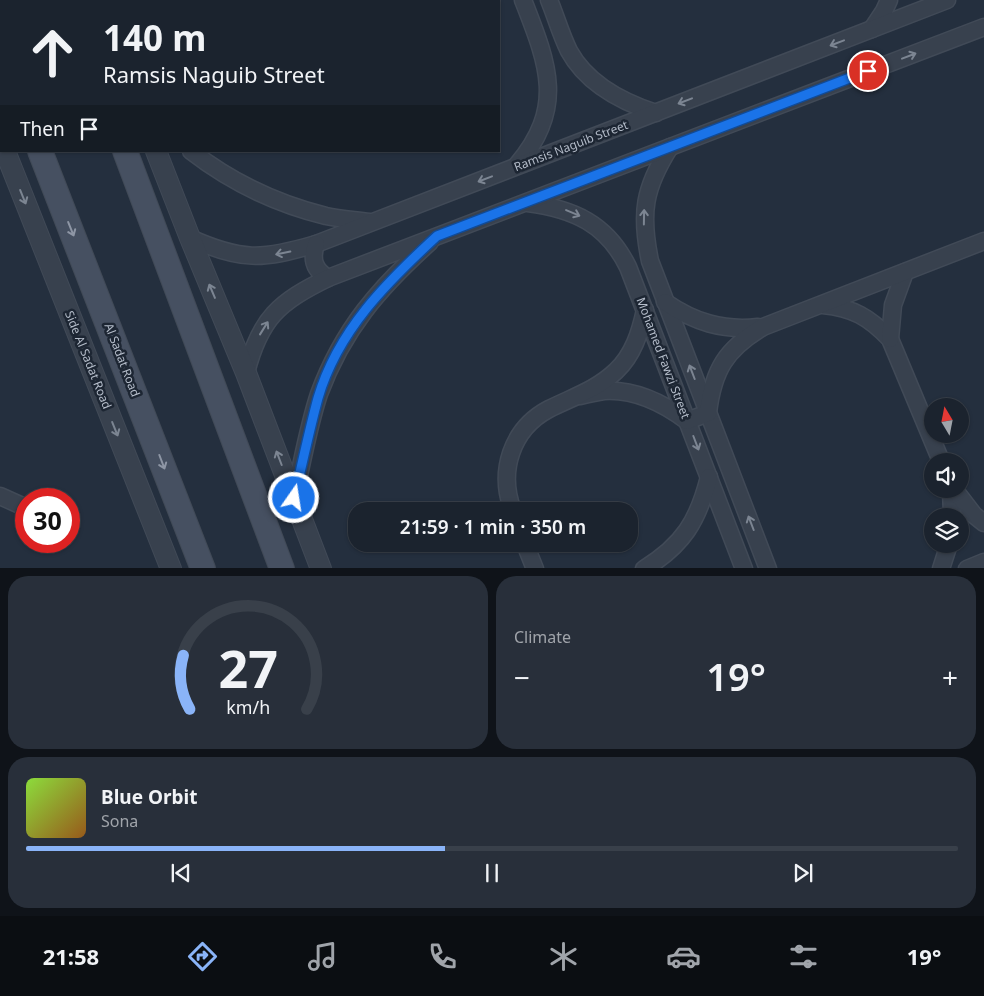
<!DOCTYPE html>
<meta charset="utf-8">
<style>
:root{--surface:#1b232e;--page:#282f3a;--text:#f1f3f6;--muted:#a0a4aa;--line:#39404a;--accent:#8ab4f8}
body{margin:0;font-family:"Noto Sans",sans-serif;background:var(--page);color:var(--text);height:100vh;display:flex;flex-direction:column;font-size:19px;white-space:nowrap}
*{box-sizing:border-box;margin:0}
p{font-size:16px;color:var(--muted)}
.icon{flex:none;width:28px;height:28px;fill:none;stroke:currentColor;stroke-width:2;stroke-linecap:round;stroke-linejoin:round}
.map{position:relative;height:568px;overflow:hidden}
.details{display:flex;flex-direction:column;gap:8px;padding:8px;background:#0f1319;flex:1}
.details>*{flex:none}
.hud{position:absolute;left:0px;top:0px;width:500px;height:152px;box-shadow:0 1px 4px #0004,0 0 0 1px var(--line);background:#1b232e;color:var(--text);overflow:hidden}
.needle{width:32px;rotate:350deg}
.fabs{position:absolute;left:924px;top:398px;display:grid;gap:10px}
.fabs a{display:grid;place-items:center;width:45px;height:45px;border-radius:50%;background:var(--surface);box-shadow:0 1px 4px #0004,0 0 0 1px var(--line);font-size:25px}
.speed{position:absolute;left:15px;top:488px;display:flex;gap:10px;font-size:25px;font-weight:700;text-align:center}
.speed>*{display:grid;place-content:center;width:65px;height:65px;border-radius:50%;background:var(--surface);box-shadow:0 1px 4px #0004,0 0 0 1px var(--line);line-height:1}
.speed .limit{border:8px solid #d22;background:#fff;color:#111}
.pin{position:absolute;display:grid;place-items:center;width:42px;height:42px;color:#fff;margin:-21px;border:2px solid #fff;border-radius:50%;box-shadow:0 1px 5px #0007}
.me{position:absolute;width:55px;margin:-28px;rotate:13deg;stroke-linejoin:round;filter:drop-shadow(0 0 4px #0008)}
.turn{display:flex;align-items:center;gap:18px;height:105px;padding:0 20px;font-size:22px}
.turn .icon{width:65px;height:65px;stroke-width:2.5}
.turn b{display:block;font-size:35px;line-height:42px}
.then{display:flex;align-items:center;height:48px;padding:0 20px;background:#0003;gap:10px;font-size:19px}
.big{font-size:38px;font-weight:600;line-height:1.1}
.details .widget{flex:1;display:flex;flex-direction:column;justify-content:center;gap:8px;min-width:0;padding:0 18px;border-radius:20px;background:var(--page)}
.details .dial{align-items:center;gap:0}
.dial svg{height:130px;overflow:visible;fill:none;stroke:var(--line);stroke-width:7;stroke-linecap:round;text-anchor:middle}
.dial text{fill:var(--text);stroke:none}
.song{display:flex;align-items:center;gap:15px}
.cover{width:60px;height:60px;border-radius:8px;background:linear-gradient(135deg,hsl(90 70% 55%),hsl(30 70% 35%))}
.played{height:5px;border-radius:2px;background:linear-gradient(90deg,var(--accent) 45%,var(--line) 45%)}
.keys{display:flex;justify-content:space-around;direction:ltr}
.heat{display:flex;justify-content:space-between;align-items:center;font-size:28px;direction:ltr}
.details .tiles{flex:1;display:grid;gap:8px;grid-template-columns:1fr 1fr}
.widget:last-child{grid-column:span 2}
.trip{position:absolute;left:348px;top:502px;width:290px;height:50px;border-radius:20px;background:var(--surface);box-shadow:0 1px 4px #0004,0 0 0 1px var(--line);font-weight:600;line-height:50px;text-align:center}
.tabs{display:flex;height:80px;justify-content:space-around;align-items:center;background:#0b0e12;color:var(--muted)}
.tabs .icon{width:35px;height:35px}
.tabs .selected{color:var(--accent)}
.tabs b{font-size:22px;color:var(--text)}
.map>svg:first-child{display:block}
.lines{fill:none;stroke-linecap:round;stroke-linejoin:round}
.minor-casing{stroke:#414a57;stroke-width:19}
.tertiary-casing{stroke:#414a57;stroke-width:22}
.secondary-casing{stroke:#414a57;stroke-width:26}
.minor{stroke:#38414e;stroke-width:16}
.tertiary{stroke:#38414e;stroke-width:20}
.secondary{stroke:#465061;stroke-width:24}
.oneway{stroke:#7c8592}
.oneway2{stroke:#8e96a5}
.route-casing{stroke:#114b97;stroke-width:12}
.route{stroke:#1a73e8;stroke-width:9}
.labels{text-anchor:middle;stroke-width:5;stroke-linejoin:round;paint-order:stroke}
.street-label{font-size:12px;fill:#b4bcc9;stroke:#1d2633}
</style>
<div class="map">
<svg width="984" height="569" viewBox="0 0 984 569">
<rect width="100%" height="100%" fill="#242f3e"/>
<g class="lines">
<defs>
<g id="minor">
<polyline points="342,0 345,1"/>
<path d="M549 0C556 17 561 35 569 51 587 84 622 102 656 113"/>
<polyline points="395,1 398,0"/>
<polyline points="872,29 884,11 889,0"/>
<path d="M670 147C644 188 640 213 650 261L768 569"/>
<path d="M191 151C231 182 277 204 326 216 340 219 355 220 369 222"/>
<path d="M517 165C566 107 548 64 523 0"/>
<path d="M528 203C574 209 607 224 628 267L744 569"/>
<path d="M190 238C241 261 262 260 316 244L947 0"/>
<path d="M316 244C311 259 314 270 328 278"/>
<path d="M665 302C694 322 723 331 758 327"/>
<path d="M823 305C853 308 869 317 890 339L941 461"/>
<polyline points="890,339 893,305 905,272"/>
<path d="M246 373C260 318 279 302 328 278L984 27"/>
<path d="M580 396C588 394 596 392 604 391 635 389 663 403 687 421L708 413C713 370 726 349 763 327L984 241"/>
<polyline points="951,489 952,516"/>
<polyline points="954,489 974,515 984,523"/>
<polyline points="0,496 20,505"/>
<path d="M294 498C302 464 308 427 319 394 343 329 379 288 430 242"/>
<path d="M513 511C498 472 511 429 549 409 573 397 596 390 616 371 633 355 640 333 645 310"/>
<polyline points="525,544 535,569"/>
<path d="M644 569C683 545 698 521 709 477"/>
<polyline points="941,569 949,544"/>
<polyline points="967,569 984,562"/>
</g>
<g id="tertiary">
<polyline points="97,0 98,1"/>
<polyline points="5,151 171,569"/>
<polyline points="156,151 190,238 246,373 321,569"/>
</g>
<g id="secondary">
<polyline points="67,0 67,1"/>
<polyline points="0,47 1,50"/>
<polyline points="0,135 1,135"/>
<polyline points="40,151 203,569"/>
<polyline points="125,151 282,569"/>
</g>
</defs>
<use href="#minor" class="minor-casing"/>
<use href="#tertiary" class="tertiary-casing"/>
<use href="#secondary" class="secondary-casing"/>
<use href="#minor" class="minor"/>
<use href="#tertiary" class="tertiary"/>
<use href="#secondary" class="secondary"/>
</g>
<defs><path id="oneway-shaft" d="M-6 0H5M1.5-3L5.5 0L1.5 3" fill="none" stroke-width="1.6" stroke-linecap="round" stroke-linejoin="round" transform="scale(1.25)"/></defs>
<g class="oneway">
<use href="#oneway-shaft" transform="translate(837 43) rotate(159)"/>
<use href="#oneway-shaft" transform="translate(909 56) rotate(-21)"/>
<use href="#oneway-shaft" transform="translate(685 101) rotate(159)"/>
<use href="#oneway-shaft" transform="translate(485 179) rotate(159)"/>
<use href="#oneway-shaft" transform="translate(23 197) rotate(68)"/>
<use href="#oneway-shaft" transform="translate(573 213) rotate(23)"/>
<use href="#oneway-shaft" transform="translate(644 217) rotate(-89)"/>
<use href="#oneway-shaft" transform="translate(283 253) rotate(169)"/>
<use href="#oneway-shaft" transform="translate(212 291) rotate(-113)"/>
<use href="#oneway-shaft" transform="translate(264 328) rotate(-58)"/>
<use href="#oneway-shaft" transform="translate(692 372) rotate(-111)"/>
<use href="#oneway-shaft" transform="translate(115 429) rotate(68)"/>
<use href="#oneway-shaft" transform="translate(696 443) rotate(69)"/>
<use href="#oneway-shaft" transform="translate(279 458) rotate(-111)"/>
<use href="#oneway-shaft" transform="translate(751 523) rotate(-111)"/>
</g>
<g class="oneway2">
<use href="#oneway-shaft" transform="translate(71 229) rotate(68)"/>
<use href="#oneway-shaft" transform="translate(162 462) rotate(69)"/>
</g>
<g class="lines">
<defs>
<path id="route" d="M294 498C302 465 309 431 318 398 338 330 387 282 437 236L868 71"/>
</defs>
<use href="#route" class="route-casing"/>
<use href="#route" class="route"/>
</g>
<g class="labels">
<g class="street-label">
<text transform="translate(571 146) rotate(-21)" y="4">Ramsis Naguib Street</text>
<text transform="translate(663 358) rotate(69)" y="4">Mohamed Fawzi Street</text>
<text transform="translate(88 360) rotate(68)" y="4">Side Al Sadat Road</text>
<text transform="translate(122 360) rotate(69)" y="4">Al Sadat Road</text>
</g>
</g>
</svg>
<div class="fabs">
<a><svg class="needle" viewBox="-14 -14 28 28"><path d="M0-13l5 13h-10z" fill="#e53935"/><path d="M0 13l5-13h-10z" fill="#a0a4aa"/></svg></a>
<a><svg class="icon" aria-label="sound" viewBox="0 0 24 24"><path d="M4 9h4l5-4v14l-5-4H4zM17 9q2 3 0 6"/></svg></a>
<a><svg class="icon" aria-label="layers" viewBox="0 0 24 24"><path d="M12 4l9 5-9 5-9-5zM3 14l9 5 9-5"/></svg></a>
</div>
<div class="speed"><div class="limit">30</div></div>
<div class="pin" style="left:868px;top:71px;background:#d93025"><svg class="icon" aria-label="arrive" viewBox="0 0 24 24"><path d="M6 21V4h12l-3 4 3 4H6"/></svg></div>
<svg class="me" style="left:294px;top:498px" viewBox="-20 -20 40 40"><circle r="17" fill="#1a73e8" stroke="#fff" stroke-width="3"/><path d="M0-11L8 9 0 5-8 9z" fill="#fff"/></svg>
<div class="trip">21:59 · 1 min · 350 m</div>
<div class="hud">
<div class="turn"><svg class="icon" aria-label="ahead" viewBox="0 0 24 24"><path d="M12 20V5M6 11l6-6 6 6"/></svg><div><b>140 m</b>Ramsis Naguib Street</div></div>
<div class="then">Then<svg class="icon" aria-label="arrive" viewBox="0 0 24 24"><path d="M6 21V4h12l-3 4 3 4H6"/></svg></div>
</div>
</div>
<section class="details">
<div class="tiles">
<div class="widget dial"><svg viewBox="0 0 100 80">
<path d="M14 69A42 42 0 1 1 86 69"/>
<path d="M14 69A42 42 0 0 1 10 36" stroke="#8ab4f8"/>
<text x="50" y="56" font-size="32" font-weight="700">27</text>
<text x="50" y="72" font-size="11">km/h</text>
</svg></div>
<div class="widget"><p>Climate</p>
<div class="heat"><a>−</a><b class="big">19°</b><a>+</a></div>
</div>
<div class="widget">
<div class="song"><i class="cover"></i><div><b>Blue Orbit</b><p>Sona</p></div></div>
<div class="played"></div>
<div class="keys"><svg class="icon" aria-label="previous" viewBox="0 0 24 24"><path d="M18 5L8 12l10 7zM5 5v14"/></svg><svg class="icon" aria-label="pause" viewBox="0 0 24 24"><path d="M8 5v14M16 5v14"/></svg><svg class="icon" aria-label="next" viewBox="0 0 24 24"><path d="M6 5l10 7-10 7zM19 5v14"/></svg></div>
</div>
</div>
</section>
<nav class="tabs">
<b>21:58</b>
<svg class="icon selected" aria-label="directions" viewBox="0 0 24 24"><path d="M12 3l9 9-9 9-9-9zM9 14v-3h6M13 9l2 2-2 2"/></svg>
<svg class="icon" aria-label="music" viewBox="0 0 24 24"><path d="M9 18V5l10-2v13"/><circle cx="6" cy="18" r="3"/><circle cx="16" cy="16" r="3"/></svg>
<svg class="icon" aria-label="phone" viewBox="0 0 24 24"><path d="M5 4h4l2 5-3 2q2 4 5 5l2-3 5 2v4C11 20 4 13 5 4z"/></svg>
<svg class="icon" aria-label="climate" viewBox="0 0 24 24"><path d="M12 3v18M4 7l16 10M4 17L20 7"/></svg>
<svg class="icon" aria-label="car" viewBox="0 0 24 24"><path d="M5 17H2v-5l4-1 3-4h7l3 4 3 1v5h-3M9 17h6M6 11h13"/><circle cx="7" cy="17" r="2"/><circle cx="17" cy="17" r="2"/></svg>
<svg class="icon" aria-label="filters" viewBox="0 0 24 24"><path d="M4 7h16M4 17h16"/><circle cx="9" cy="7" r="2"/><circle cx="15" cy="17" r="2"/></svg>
<b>19°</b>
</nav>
